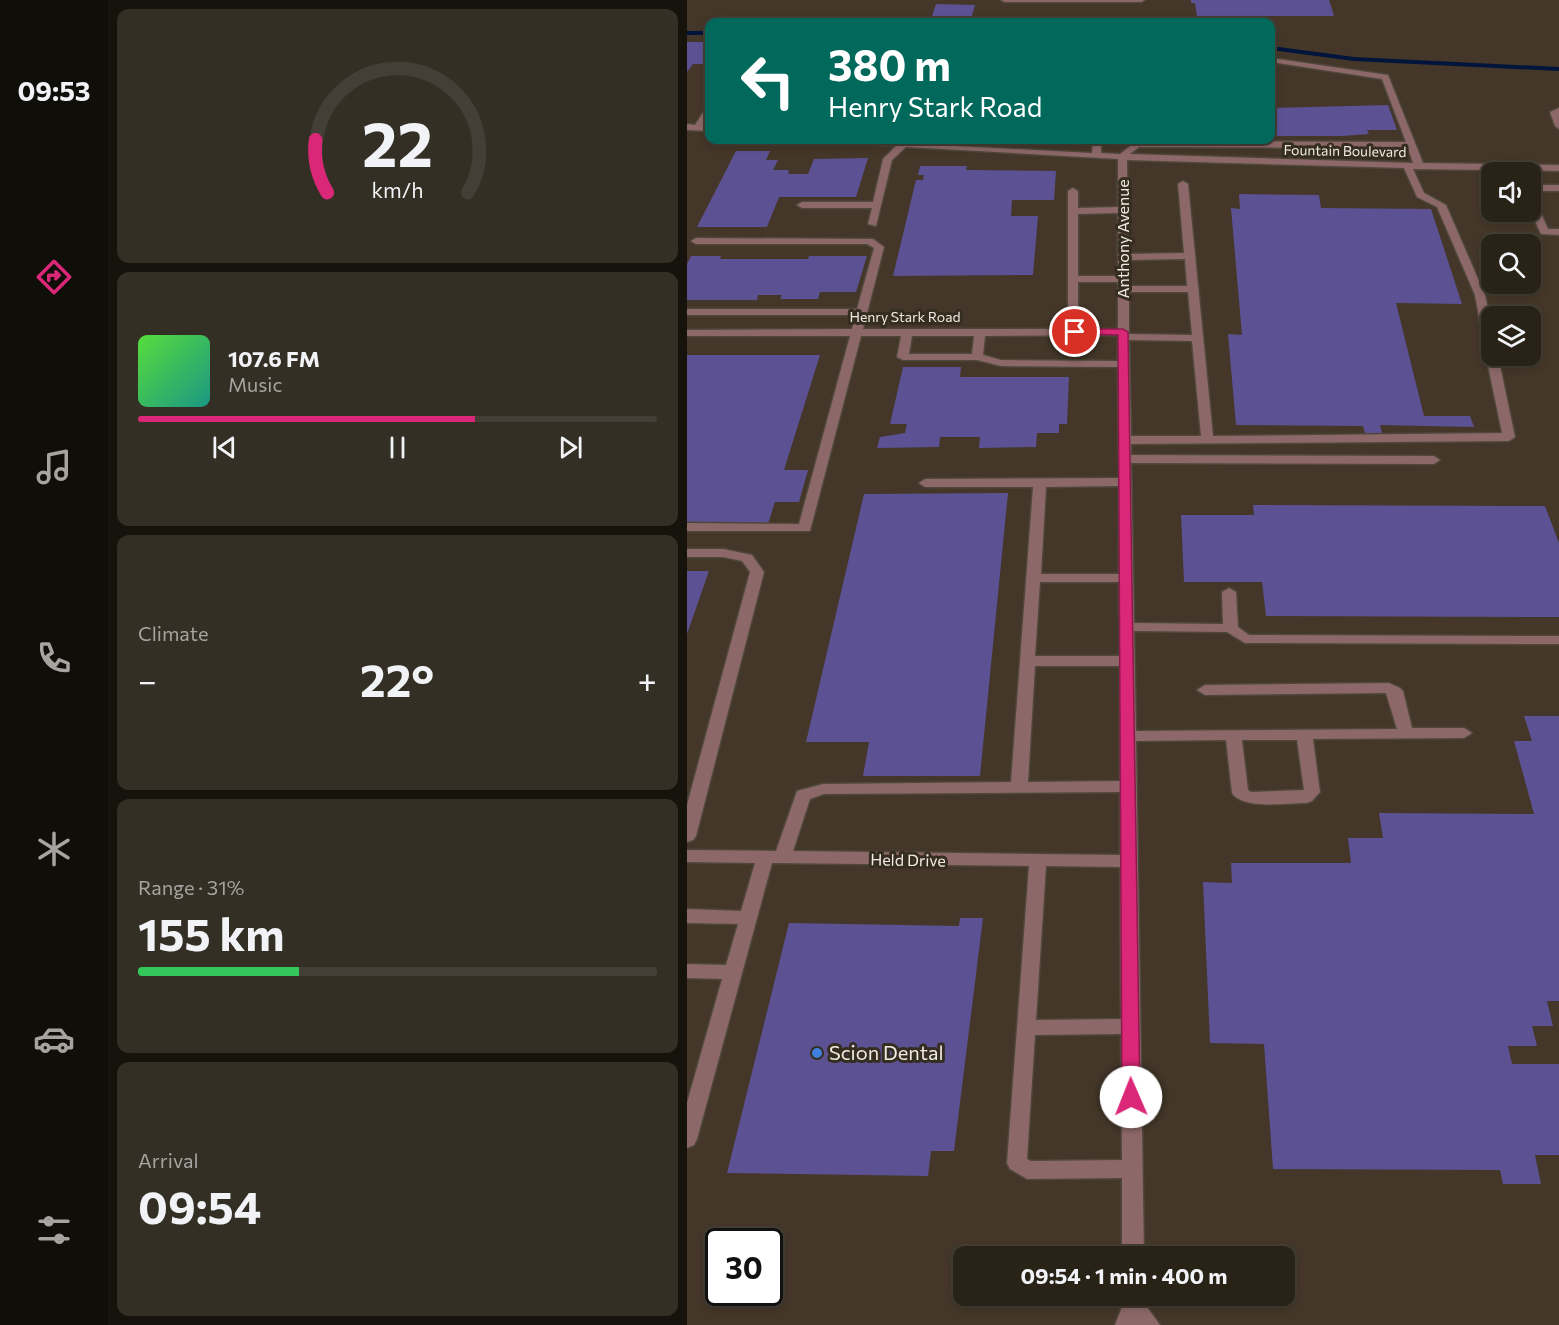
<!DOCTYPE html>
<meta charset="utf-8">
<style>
:root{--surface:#282217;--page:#342f24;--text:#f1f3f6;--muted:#a5a4a1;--line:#443f36;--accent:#db2777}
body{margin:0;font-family:Commissioner,sans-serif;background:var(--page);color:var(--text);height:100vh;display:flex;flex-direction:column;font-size:22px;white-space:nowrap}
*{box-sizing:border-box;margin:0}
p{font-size:20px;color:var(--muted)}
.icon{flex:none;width:33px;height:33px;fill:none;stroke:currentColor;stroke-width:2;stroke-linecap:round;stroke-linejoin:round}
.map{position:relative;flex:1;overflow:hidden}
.panel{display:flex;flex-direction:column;gap:9px;padding:9px;background:#16130d;width:579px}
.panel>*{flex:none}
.hud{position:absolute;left:18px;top:18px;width:570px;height:126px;border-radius:12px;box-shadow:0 3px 9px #0003,0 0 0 2px var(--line);background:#00695c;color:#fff;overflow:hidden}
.fabs{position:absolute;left:794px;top:162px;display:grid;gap:12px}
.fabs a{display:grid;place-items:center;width:60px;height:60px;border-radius:12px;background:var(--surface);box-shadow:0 3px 9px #0003,0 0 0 2px var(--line);font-size:30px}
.speed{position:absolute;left:18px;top:1228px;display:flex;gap:12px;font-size:30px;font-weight:700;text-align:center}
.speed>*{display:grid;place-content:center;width:78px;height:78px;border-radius:50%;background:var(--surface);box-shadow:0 3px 9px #0003,0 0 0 2px var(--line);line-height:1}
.speed .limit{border:3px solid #111;border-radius:9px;background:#fff;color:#111}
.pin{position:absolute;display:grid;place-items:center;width:51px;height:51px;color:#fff;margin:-26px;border:3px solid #fff;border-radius:50%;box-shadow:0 2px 6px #0007}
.me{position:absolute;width:66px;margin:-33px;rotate:359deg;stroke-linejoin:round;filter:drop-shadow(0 0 4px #0008)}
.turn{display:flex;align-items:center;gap:21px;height:126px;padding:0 24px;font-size:27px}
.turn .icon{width:78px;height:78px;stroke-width:2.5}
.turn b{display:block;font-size:42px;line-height:51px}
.big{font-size:45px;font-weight:700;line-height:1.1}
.panel .tile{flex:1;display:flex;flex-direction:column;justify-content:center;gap:9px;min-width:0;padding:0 21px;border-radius:12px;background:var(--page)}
.panel .dial{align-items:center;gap:0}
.dial svg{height:156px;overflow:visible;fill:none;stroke:var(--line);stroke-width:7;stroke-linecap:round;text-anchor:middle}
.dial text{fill:var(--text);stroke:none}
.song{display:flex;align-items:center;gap:18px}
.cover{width:72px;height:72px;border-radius:9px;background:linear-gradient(135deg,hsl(110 70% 55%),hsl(170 70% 35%))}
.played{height:6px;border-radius:3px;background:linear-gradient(90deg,var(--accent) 65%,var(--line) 65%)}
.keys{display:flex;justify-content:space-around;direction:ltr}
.heat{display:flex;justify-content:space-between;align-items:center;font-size:33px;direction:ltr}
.charge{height:9px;border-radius:4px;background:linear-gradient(90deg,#34c759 31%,var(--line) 0)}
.trip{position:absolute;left:266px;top:1246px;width:342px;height:60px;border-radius:12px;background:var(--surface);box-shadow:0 3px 9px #0003,0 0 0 2px var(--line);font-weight:700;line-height:60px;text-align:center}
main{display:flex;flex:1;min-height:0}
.tab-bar{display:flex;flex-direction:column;width:108px;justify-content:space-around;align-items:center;background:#100e09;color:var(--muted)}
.tab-bar .icon{width:42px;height:42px}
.tab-bar .active{color:var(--accent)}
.tab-bar b{font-size:27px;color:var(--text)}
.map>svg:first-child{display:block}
.industrial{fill:#443729;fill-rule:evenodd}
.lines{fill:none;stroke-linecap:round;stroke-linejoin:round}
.stream{stroke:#00143c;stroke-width:4}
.building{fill:#5c5193}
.minor-casing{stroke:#4f483a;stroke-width:3}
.minor{fill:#8d6869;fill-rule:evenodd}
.route{fill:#db2777;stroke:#8e194d;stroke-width:1.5}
.shop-dot{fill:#3f7fe0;stroke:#352d1f;stroke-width:2}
.labels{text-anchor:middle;stroke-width:6;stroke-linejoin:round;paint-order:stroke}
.far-street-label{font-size:14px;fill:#f0ebe2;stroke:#352d1f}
.street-label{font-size:16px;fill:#f0ebe2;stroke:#352d1f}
.near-poi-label{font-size:20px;fill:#f0ebe2;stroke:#352d1f;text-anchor:start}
</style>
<main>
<nav class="tab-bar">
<b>09:53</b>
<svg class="icon active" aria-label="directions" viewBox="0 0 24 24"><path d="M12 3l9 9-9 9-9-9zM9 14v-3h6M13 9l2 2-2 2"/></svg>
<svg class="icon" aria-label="music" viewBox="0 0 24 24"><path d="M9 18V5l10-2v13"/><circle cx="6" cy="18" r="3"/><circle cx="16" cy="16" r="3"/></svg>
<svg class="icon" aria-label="phone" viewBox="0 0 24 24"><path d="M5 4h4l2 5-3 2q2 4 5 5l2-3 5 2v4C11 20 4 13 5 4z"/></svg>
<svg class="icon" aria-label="climate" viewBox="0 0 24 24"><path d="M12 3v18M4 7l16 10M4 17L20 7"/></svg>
<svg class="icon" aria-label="car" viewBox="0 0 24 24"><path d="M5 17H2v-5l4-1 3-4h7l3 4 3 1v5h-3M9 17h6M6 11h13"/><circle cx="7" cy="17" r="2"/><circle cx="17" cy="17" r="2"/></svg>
<svg class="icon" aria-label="filters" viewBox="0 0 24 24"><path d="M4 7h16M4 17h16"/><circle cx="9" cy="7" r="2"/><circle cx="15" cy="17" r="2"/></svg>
</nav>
<section class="panel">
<div class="tile dial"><svg viewBox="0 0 100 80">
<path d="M14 69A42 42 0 1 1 86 69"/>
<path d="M14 69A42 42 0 0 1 8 42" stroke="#db2777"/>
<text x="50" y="56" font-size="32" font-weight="700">22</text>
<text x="50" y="72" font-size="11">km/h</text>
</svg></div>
<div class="tile">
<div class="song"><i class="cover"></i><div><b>107.6 FM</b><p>Music</p></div></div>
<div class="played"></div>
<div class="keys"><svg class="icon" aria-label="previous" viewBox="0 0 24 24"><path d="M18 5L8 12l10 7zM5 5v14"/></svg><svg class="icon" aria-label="pause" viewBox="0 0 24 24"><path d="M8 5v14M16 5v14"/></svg><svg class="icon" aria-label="next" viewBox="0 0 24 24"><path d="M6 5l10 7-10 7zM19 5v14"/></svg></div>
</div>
<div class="tile"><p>Climate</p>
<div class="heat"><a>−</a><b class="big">22°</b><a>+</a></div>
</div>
<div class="tile"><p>Range · 31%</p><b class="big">155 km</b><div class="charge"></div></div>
<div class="tile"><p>Arrival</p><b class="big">09:54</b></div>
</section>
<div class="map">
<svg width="872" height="1325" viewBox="0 0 872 1325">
<rect width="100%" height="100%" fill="#352d1f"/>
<path class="industrial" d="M0 0H872V1325H0ZM22 22H584V140H22ZM804 172H843V212H804ZM804 244H843V284H804ZM804 316H843V356H804ZM32 1242H82V1293H32ZM276 1257H597V1296H276Z"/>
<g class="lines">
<g class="stream">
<polyline points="0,33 22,33"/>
<polyline points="584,48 667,59 872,69"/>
</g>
</g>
<g class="building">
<polygon points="504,0 642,0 647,16 543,16 544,21 530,21 530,16 510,16 508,3 504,3"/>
<polygon points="249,4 288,5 283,22 243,22"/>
<polygon points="0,42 22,42 22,64 6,64 0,72"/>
<polygon points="701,105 710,130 680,130 682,134 655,136 584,136 584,108"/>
<polygon points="49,151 83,151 79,160 91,160 86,170 102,170 101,174 121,174 127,159 181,158 169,197 92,197 80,227 10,227"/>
<polygon points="233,166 280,166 279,170 369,171 367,200 325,200 324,216 351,216 346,275 206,276 229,180 236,180 237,175 231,175"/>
<polygon points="552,194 632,195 634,208 744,209 775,304 709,303 737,416 783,416 787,427 693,425 695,433 678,433 676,426 549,425 541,334 555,335 544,208 553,209"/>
<polygon points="4,256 34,256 33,259 121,259 122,256 180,256 169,292 133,292 131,299 93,299 95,295 71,295 70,300 0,300 0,264"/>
<polygon points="0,355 133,355 97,470 121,470 112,502 88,502 81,524 0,524"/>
<polygon points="216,367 274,367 273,377 382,377 380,424 372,424 372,433 350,433 349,447 292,448 293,437 253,437 252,447 190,448 193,437 218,433 220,424 203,424"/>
<polygon points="321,493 293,776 176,776 182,742 119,742 177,494"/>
<polygon points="566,505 858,506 872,543 872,617 579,616 575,582 497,582 494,515 567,515"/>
<polygon points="0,571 22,571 0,634"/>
<polygon points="837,716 872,716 872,1001 860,1001 866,1026 845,1026 850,1046 821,1046 825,1064 872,1064 872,1155 848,1155 854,1184 816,1184 813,1170 586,1169 577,1044 523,1043 516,882 545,883 544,863 664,863 661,838 696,838 692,813 847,814 827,741 845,741"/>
<polygon points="273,918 296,918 267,1151 244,1151 241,1176 40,1173 102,923 272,926"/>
</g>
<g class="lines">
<defs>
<g id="minor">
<polygon points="314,0 458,0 454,2 318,2"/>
<path d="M584 58 701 75 736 163 872 165V171L726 169 737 193 759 205 798 295 804 322V352L798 349 788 295 750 207 730 197 717 168 440 160 441 254 497 253 491 184 496 181 501 184 526 436 815 433 799 356 804 353V356H811L828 437 822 441 444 444V455L747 456 753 460 747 464 444 463 447 623 536 624 535 592 542 588 549 592 551 627 562 635 872 636V644L558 643 540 632 447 631 449 731 710 729 699 693 518 695 510 690 518 685 702 683 713 688 716 691 725 728H777L785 733 777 738 626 739 633 792 625 801 619 803C600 803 556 810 545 793L539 740 449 741 457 1257H435V1178L340 1179 323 1169 320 1163 342 866 85 863 10 1139 7 1145 0 1148V1103L35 979 0 978V964L39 965 51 924 0 923V909L54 911 68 863 0 862V850L89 851 110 791 136 784 324 782 346 487H238L232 483 238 479 432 478 431 367 314 366 290 360H216L210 357 214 336H174L123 531H0V523L112 524 163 336H0V330L165 329 169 315H0V309H170L187 248 180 244H9L4 241 9 238 186 239 197 247 176 329H431V282H391V313L386 316 381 313V191L386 188 391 191V208L431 207V159L219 147 205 160 189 226 181 224 185 208H115L110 205 115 202H186L196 159 209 146 155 143 151 140 405 153 406 140H414V153L433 154 450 141 719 142 695 79 584 62ZM452 147 721 148 726 163 443 154ZM431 213V276H391V214ZM498 259 500 286H442L441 260ZM442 292H501L505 335 442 334ZM225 336H287L285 354H222ZM298 336 431 335V361L314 360 296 355ZM442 340 505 341 514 436H444ZM432 486V574H354L359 487ZM353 582H432L433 656H348ZM348 666H433V781L341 782ZM555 740H610L617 790 564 792 561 790ZM433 792V855L106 851 123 799 137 794ZM359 866 433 867 434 1019 349 1020ZM434 1034 435 1160 344 1161 340 1159 348 1035Z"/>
<polygon points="22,107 22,116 17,126 22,127 22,131 0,130 0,124 8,125 19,108"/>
<polygon points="872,108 872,129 868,126 863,112"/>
<rect x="843" y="185" width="29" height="6"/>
<polygon points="843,197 848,200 861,229 872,229 872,235 854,234 843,211"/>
<polygon points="0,549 36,549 65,555 77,572 9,836 6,840 0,842 0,805 63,572 55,561 36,557 0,557"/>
<polygon points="435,1296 457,1296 457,1303 473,1325 428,1325 435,1307"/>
</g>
</defs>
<use href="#minor" class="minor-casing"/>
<use href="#minor" class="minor"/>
</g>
<polygon class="route" points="388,329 436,329 441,332 453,1097 450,1103 444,1105 438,1103 435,1097 431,335 385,334 383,332"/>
<circle class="shop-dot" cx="130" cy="1053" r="6"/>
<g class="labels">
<g class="far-street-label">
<text transform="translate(658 151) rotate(1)" y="5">Fountain Boulevard</text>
<text x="218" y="322">Henry Stark Road</text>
</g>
<g class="street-label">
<text transform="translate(436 239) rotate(-90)" y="6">Anthony Avenue</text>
<text transform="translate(221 860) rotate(1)" y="6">Held Drive</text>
</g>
<g class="near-poi-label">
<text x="142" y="1060">Scion Dental</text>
</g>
</g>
</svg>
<div class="fabs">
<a><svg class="icon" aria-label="sound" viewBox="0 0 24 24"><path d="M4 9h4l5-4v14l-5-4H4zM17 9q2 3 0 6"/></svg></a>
<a><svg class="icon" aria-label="search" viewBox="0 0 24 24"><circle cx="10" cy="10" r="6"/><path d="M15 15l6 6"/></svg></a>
<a><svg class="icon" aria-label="layers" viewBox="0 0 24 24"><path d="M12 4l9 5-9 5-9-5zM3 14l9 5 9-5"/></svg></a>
</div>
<div class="speed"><div class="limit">30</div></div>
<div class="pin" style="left:388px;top:332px;background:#d93025"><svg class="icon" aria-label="arrive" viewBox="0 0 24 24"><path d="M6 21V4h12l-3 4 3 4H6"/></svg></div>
<svg class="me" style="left:444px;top:1097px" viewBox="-20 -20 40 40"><circle r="19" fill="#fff"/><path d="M0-13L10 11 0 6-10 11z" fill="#db2777"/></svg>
<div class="trip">09:54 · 1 min · 400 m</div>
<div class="hud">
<div class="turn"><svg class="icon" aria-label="left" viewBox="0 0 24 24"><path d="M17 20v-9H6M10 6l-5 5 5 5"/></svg><div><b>380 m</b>Henry Stark Road</div></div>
</div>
</div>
</main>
